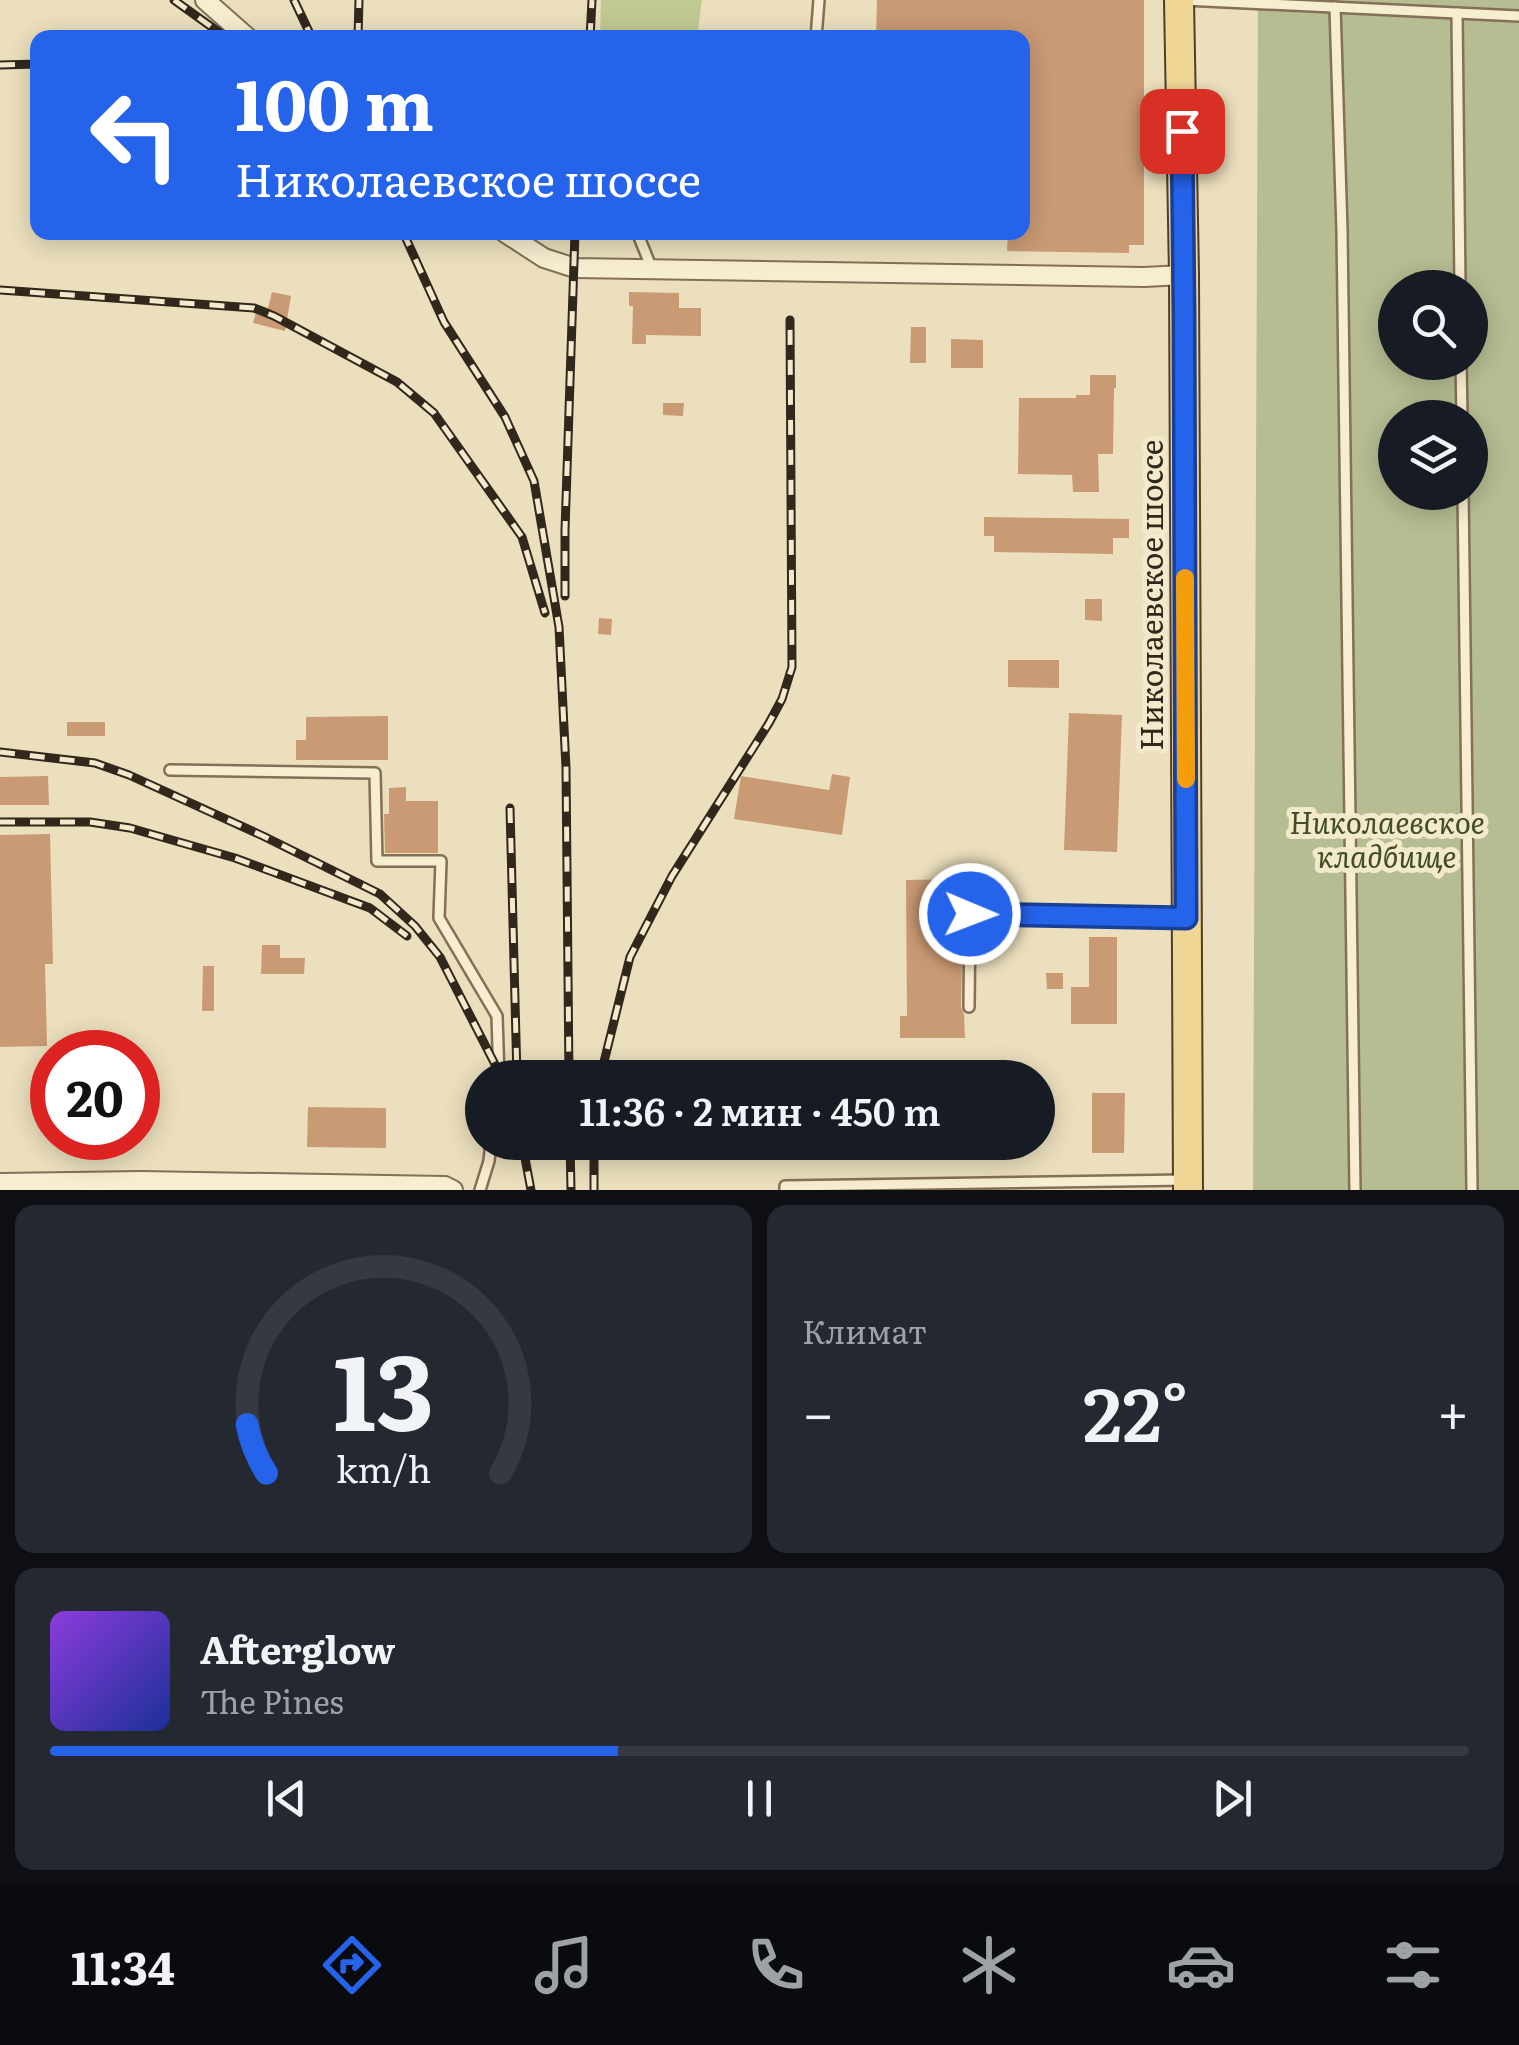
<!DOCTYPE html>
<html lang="ru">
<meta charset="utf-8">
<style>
:root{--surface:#171b24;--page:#242831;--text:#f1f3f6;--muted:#9ea1a6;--line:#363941;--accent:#2563eb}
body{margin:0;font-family:Literata,serif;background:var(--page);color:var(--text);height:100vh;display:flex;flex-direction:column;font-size:38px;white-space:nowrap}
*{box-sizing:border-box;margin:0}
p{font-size:32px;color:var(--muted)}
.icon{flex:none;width:55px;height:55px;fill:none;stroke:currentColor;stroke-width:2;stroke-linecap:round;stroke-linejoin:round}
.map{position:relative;height:1190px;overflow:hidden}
.panel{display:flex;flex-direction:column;gap:15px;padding:15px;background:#0d0f14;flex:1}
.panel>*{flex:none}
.hud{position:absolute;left:30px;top:30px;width:1000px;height:210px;border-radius:20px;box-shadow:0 5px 25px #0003;background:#2563eb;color:#fff;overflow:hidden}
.tools{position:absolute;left:1378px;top:270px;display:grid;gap:20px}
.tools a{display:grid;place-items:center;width:110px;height:110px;border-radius:50%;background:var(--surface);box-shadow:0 5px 25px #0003;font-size:50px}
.speed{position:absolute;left:30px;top:1030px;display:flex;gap:20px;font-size:50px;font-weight:700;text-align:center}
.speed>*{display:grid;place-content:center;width:130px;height:130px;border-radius:50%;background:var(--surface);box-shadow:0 5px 25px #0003;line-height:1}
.speed .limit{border:15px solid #d22;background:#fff;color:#111}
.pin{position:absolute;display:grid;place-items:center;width:85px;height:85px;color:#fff;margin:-42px;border-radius:20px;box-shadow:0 5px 15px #0006}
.me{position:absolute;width:110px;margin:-55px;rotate:91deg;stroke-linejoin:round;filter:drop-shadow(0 0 8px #0008)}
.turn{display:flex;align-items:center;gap:35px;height:210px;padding:0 40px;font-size:45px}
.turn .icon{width:130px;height:130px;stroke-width:2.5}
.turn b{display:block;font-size:70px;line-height:85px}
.big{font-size:75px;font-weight:600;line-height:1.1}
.panel .widget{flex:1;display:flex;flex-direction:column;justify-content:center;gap:15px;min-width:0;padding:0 35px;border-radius:20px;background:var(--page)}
.panel .dial{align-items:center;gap:0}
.dial svg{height:260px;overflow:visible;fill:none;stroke:var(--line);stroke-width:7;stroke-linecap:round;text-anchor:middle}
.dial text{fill:var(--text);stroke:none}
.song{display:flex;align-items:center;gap:30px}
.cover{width:120px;height:120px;border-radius:15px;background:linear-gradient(135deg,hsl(270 70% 55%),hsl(230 70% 35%))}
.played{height:10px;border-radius:5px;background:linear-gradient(90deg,var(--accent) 40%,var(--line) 40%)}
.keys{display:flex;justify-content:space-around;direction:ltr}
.heat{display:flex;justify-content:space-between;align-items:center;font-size:55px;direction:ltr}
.panel .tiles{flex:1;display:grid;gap:15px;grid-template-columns:1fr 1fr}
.widget:last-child{grid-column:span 2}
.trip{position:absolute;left:465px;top:1060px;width:590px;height:100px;border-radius:50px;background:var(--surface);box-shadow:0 5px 25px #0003;font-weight:600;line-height:100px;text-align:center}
.tab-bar{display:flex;height:160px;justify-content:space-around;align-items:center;background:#090b0e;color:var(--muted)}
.tab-bar .icon{width:70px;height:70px}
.tab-bar .selected{color:var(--accent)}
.tab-bar b{font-size:45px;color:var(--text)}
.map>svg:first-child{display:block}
.green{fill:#c0c992}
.cemetery{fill:#b6bd92;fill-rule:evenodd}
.building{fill:#c99a74}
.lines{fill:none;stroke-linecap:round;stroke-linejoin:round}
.service-casing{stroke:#837057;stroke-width:14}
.minor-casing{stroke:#837057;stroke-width:22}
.primary-casing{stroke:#503e2c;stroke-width:32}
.service{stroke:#f7edd0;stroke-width:9}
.minor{stroke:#f7edd0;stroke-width:18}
.primary{stroke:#efd695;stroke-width:28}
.rail-casing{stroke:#32271b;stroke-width:9}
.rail{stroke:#f3e9cc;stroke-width:5;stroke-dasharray:15;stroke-linecap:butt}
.route-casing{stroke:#184099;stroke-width:25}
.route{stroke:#2563eb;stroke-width:18}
.slow{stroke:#f59e0b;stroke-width:18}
.labels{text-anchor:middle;stroke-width:10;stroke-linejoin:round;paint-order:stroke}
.street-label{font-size:30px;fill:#32271b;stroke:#f3e9cc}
.park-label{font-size:30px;font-style:italic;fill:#424e23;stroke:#f3e9cc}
</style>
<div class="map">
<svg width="1519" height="1190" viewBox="0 0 1519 1190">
<rect width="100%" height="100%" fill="#ebdfbd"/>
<polygon class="green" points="601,0 702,0 697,37 600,37"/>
<path class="cemetery" d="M1258 0H1519V1190H1253ZM1395 288H1470V362H1395ZM1395 418H1470V492H1395Z"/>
<g class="building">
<polygon points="877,0 1144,0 1144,245 1129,245 1129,253 1007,251 1008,232 1022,232 1022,38 876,38"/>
<polygon points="272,292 291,296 285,331 253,323 258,305 268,308"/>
<polygon points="629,292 679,293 679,308 701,308 701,336 646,335 646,344 632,344 633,306 629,306"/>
<polygon points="911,327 926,327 926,363 910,363"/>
<polygon points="951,339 983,340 983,368 951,368"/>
<polygon points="1090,375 1116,375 1116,388 1114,388 1113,454 1098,454 1099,492 1073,492 1072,475 1018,474 1019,398 1076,398 1076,395 1090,395"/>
<polygon points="663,403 684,403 683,416 663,415"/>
<polygon points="984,517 1129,519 1129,538 1113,538 1113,554 994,552 994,536 984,536"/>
<polygon points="1085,599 1102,599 1102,621 1085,620"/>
<polygon points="599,618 612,619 611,635 598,634"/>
<polygon points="1008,660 1059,660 1059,688 1008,687"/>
<polygon points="1069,713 1122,715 1117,852 1064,850"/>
<polygon points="388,716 388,760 296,760 296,740 306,740 306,717"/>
<rect x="67" y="722" width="38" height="14"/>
<polygon points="832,774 850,777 842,835 734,819 741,776 829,790"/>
<polygon points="48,776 49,805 0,805 0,777"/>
<polygon points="406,787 406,801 438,801 438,853 385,853 384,814 389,814 389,788"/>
<polygon points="50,834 53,964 45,964 47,1046 0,1047 0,835"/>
<polygon points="964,879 961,1007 964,1014 965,1038 900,1038 900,1016 907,1016 906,880"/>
<polygon points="1089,937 1117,937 1117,1024 1071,1024 1071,987 1089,987"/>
<polygon points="262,945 280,945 280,958 305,958 304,974 261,974"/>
<polygon points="203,966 214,966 214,1011 202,1011"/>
<polygon points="1046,973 1063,973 1063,989 1047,989"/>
<rect x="794" y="1064" width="105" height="14"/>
<polygon points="1092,1093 1125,1093 1124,1153 1092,1153"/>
<polygon points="308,1107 386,1108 386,1148 307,1147"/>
</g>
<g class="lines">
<defs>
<g id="service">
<polyline points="1184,0 1519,16"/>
<polyline points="1335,7 1342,231 1355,1190"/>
<polyline points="1457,13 1460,288"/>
<polyline points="816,38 819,0"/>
<polyline points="637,232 652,269"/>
<polyline points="1461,362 1462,418"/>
<polyline points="1463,492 1472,1190"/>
<polyline points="170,770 375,773 377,861 441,861 439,918 497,1016 499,1078"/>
<polyline points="969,1007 970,914 1184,918"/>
<polyline points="480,1190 489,1161 491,1142"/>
<polyline points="785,1190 785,1186 1186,1180"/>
</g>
<g id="minor">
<polyline points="205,0 248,38"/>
<polyline points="504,232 544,258 575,268 1144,277 1184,275"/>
<polyline points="0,1183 141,1181 445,1186 453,1190"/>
</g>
<polyline id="primary" points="1179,0 1184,275 1188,1190"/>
</defs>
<use href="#service" class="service-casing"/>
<use href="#minor" class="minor-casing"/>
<use href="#primary" class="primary-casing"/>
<use href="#service" class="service"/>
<use href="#minor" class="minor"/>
<use href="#primary" class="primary"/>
<defs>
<g id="rail">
<polyline points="174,0 227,38"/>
<polyline points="294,0 312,38"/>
<polyline points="358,38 359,0"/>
<polyline points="590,38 592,0"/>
<polyline points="0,65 38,64"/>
<polyline points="403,232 444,322 505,417 534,481 559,627 566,768 569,1078"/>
<polyline points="0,290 254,308 274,316 397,382 434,413 522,537 545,613"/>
<polyline points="565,596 565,530 575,232"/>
<polyline points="0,752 95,763 129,775 263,836 380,894 415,926 440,957 502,1078"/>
<polyline points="510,808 517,1078"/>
<polyline points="0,822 90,822 130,828 235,858 370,908 407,936"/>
<polyline points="600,1078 630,957 672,876 769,723 782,699 792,667 790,320"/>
<polyline points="522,1142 531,1190"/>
<polyline points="570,1142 571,1190"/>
<polyline points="594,1190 594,1142"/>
</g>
</defs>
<use href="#rail" class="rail-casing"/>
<use href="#rail" class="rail"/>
</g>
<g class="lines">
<defs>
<polyline id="route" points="970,914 1186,918 1184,313 1182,131"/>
</defs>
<use href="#route" class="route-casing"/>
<use href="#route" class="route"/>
<polyline class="slow" points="1185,578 1186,779"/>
</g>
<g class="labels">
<g class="street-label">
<text transform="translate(1153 595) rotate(-90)" y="10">Николаевское шоссе</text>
</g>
<g class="park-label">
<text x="1387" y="834">Николаевское<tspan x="1387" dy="34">кладбище</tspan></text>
</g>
</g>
</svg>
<div class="tools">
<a><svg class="icon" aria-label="search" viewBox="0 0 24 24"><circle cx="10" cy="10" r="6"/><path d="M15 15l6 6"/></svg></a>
<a><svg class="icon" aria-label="layers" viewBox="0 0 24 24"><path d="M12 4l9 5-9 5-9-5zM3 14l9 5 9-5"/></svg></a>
</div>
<div class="speed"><div class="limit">20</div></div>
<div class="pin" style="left:1182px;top:131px;background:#d93025"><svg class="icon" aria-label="arrive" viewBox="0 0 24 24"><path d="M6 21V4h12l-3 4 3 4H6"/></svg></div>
<svg class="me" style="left:970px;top:914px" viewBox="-20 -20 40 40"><circle r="17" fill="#2563eb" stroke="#fff" stroke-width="3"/><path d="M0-11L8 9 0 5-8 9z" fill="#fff"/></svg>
<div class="trip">11:36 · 2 мин · 450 m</div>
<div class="hud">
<div class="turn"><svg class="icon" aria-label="left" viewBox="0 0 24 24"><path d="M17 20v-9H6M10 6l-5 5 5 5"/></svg><div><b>100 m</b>Николаевское шоссе</div></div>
</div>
</div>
<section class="panel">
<div class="tiles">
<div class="widget dial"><svg viewBox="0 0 100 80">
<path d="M14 69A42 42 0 1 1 86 69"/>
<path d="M14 69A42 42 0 0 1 8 54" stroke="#2563eb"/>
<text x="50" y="56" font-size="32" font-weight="700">13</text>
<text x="50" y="72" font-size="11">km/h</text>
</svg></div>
<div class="widget"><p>Климат</p>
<div class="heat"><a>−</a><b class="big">22°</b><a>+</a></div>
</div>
<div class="widget">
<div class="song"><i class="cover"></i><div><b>Afterglow</b><p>The Pines</p></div></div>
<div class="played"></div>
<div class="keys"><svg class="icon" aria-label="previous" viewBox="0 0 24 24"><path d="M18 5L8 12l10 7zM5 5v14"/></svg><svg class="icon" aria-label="pause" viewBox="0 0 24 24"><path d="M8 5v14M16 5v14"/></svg><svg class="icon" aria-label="next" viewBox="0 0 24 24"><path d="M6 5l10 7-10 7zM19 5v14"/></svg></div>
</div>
</div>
</section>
<nav class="tab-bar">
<b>11:34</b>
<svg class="icon selected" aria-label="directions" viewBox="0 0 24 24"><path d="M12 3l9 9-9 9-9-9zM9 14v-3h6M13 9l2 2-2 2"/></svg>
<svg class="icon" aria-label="music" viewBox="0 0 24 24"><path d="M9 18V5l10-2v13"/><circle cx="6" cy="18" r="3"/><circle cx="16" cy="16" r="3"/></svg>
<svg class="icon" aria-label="phone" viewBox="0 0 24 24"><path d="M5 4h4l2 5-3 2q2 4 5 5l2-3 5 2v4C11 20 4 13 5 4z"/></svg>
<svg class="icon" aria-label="climate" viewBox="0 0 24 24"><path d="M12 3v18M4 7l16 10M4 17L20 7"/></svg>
<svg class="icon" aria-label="car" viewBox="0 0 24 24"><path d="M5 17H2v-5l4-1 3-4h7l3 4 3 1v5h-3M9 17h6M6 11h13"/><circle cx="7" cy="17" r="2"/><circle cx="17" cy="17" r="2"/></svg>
<svg class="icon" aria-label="filters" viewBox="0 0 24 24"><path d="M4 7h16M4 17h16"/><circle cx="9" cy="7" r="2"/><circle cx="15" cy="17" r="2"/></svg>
</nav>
